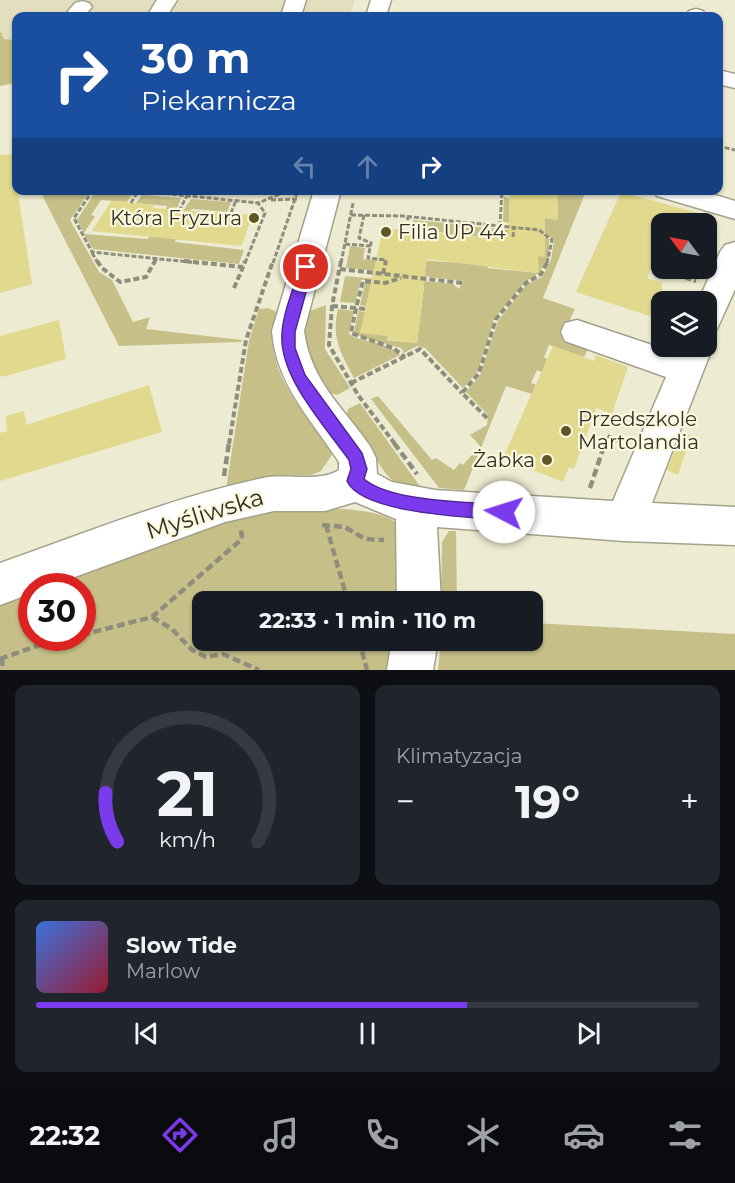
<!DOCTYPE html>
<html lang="pl">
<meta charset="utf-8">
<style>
:root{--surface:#171b24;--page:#20242c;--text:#f1f3f6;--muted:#9ea1a6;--line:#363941;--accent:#7c3aed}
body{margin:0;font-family:Montserrat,sans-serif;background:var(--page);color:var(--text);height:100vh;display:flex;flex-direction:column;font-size:22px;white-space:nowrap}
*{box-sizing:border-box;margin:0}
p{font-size:20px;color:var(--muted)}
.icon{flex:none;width:33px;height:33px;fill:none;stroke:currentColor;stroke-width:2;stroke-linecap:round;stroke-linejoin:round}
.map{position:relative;height:670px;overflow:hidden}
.sheet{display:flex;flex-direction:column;gap:15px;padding:15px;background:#0d0f14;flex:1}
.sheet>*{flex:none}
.top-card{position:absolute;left:12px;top:12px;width:711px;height:183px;border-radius:12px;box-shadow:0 2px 4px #0004;background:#1a4fa0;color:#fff;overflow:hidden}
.needle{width:39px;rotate:302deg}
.tools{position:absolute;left:651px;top:213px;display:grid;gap:12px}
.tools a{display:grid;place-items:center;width:66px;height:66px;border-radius:12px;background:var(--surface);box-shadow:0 2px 4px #0004;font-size:30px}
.speed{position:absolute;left:18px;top:573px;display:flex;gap:12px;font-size:30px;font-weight:700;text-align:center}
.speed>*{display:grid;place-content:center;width:78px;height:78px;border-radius:50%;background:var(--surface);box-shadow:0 2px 4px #0004;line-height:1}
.speed .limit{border:9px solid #d22;background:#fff;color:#111}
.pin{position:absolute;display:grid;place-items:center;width:51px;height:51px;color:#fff;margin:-26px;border:3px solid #fff;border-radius:50%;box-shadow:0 2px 6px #0007}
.me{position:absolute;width:66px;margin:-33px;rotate:275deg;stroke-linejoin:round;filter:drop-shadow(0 0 4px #0008)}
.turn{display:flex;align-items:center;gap:21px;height:126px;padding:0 30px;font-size:27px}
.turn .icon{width:78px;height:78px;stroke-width:2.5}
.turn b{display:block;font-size:42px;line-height:51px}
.lanes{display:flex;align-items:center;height:57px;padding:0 30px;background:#0003;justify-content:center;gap:30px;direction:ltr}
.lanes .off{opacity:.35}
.big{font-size:45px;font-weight:700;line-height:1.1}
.sheet .widget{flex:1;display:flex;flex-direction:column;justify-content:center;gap:9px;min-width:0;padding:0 21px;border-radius:12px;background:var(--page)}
.sheet .dial{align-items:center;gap:0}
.dial svg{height:156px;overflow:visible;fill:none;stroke:var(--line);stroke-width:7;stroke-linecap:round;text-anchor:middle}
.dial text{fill:var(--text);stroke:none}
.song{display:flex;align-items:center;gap:18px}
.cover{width:72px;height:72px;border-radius:9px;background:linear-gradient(135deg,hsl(220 70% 55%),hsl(350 70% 35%))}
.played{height:6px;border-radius:3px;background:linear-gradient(90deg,var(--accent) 65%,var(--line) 65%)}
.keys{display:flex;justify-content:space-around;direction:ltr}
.heat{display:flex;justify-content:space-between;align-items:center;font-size:33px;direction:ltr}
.sheet .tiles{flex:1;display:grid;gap:15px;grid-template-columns:1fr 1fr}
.widget:last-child{grid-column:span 2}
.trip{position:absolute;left:192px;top:591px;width:351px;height:60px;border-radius:12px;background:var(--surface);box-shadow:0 2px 4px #0004;font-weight:700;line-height:60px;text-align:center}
.menu{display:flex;height:96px;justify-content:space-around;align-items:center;background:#090b0e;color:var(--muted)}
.menu .icon{width:42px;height:42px}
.menu .on{color:var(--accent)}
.menu b{font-size:27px;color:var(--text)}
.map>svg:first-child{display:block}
.built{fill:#e3dfbe}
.green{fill:#c6c088}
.building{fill:#e1d98d}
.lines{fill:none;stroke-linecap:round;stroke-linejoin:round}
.minor-casing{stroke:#a3a189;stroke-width:3}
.path-far2{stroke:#8f8e7c;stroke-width:3;stroke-dasharray:5 2;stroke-linecap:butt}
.path-far1{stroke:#8f8e7c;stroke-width:4;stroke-dasharray:6 3;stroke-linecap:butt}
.path{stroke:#8f8e7c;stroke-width:4.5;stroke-dasharray:8 4;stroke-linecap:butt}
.minor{fill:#fff;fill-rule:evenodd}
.route{fill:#7c3aed;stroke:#51269a;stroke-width:1.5}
.poi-dot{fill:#5d5723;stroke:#fbf8de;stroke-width:2}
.labels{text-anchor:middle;stroke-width:4.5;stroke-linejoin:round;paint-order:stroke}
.poi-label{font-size:20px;fill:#313026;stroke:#fbf8de;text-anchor:end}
.near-street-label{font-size:24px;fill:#313026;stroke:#fbf8de}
</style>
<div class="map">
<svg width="735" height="670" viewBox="0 0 735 670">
<rect width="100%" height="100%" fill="#edebd1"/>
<polygon class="built" points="0,0 355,0 349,16 16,16 16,40 3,39 0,30"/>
<g class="green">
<polygon points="0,30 4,39 16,40 16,85 15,83 0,86"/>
<polygon points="40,191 90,191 70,220 99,272 112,280 133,322 150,317 146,329 242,340 241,342 119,346"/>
<polygon points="100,191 132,195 127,202 101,200 91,215 95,216 84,233 77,220 95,192"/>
<polygon points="557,191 586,191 543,298 575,309 562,337 589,347 584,357 549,345 544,357 547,359 542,372 537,370 531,383 536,385 532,394 506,386 464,490 439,488 371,399 378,396 432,460 436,458 454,470 460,463 463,465 480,446 470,435 487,425 488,415 466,392 480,375 498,321 527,284 542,277 551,260 554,240 545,233 544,226 503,222 504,197 510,198 509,212 558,220"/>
<polygon points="142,195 180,198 181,199 176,210 166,209 167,206 136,203"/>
<polygon points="191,199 230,202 231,203 227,212 192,209 190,211 183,211"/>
<polygon points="413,220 457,224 456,235 412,227"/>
<polygon points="465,226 510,230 509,236 489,238 464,235"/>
<polygon points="539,232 549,239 549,257 539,273 525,282 494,319 478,371 463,388 425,348 417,346 404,353 401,348 363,338 354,333 358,311 365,312 387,336 387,340 417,343 424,287 397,284 371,285 366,306 360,305 365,283 386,284 402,279 453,284 459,289 463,281 390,272 392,258 487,265 488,268 538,273 538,256 545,256 545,240 519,237"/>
<polygon points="84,234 148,239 150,235 176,238 175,242 244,250 239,264 93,249"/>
<polygon points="350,246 365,248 363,259 381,261 378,271 346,268"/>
<polygon points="345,276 388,280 361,280 355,303 340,302"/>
<path d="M326 305 325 349 350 388 337 395 328 392C310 361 300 350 307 312Z"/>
<path d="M268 308 277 312C261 370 299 404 330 448L332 455 321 471 311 475 267 476 226 489 249 341 259 309Z"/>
<path d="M338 309 354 311 349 334C364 344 388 341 400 355L354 378C341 353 331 338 338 309Z"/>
<polygon points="360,403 424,492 396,484 387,475 346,418 348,409"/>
<path d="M317 507C343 510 381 508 401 526L403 601 202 602V640L401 641 395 670H0V599L31 587 32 638H82V586H34L236 513Z"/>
<polygon points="449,531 456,531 457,601 441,601 442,542"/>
<polygon points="533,623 735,634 735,670 438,670 441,641 532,640"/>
</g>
<g class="building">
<polygon points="12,154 32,284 0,293 0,155"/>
<polygon points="510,190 557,190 558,220 545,218 545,257 538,256 539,273 427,259 417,343 387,339 387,336 360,333 383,228 489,238 489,234 508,236"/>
<polygon points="621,192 713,217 712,224 662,224 662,238 647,278 662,283 662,320 576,292"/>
<polygon points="111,201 154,205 153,208 253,215 241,246 92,231"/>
<polygon points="59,320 66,359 2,377 0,375 0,336"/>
<polygon points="553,346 594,361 596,355 628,367 612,414 596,408 574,469 569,467 563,482 503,458"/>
<polygon points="149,385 162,432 0,481 0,433 7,431 6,416 24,411 26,425"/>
<polygon points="682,432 691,436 678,475 667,470"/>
</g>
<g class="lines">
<defs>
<g id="minor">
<polygon points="157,0 177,0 167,16 147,16"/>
<polygon points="286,0 306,0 301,16 281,16"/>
<polygon points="371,0 391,0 386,16 366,16"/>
<polygon points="82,1 89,3 92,7 84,16 64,16 75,3"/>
<polygon points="696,9 703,11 706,16 686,16 689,11"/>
<polygon points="718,70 735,74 735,88 718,84"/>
<path d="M314 190H341L304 331C311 382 343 407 370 446L376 458 377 474 392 482 435 490 613 501 666 377 565 341 561 332 565 323 577 320 676 353 679 346H706V337L713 346 652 503 735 507V545L624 541 437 527 441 602H397L396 519 355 502 325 511H274L225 522 50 586H32V593L0 605V563C86 533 173 497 263 478 286 473 319 483 339 470V462C311 419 276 384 272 331Z"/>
<polygon points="654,190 699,190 735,201 735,219 657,196"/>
<polygon points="735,242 735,289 717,329 706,333 706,302 698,302 720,252 725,245"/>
<polygon points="392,640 438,640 433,670 387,670"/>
</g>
</defs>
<use href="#minor" class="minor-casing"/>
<g class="path-far2">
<polyline points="718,146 735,150"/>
<polyline points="93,190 74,218 92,252 199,263"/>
<polyline points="130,190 258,203"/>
<polyline points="271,200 297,199"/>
<polyline points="131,203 138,191"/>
<polyline points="179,211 190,190"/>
<polyline points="231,213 236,200"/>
<polyline points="351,215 403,216 539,230 552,240 547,263"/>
<polyline points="364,215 359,238 371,243 368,258 386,260 385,263"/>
<polyline points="500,226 502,190"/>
<polyline points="406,227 408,217"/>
<polyline points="458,235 460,222"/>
<polyline points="513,237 514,227"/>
<polyline points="345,244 370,246"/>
<polyline points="92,253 98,263"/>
<polyline points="154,263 157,258"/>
<polyline points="245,263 265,213 258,203 290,190"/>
<polyline points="273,263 298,190"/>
<polyline points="341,263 353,203"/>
</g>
<g class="path-far1">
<polyline points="97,261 102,268 120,282 146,277 155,261"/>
<polyline points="184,261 243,267 245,261"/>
<polyline points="341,261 332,306 329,345 358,395 395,444"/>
<polyline points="651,267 696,281"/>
<polyline points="340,269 462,283"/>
<polyline points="383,274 386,261"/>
<polyline points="234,288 243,267"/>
<polyline points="332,306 356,308 363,281 385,283 401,278"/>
<polyline points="365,309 356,308 351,333 393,348 405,357"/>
<polyline points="351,383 420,349 462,393"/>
<polyline points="487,418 462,393 479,373 496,319 526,283 541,274 548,261"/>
<polyline points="229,444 246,340 273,261"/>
<polyline points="604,444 607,436 624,443"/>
</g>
<g class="path">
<polyline points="394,443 417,474"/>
<polyline points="224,476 229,443"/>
<polyline points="590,488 605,443"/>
<polyline points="322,525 345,527 365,539 384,540"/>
<polyline points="326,525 348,602"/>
<polyline points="152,617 172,629 192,650 206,657 223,654 259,670"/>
<polyline points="82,635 152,617 242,539 241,529"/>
<polyline points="359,640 367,670"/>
<polyline points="2,658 3,670"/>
<polyline points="0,659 45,643 71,638"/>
</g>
<use href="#minor" class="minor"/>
</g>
<path class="route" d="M306 262 313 267 295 332V348L305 375 362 453 367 469 364 479C391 502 468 502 504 505L510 507 513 512 510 518 504 520C470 517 362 514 347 481L351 469 349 460C325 426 279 377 282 334 283 312 294 288 300 267Z"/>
<g class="poi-dot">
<circle cx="254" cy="218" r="6"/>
<circle cx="386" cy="232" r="6"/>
<circle cx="566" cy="431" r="6"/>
<circle cx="547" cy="460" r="6"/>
</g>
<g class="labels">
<g class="poi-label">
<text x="242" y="225">Która Fryzura</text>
<text x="398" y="239" text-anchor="start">Filia UP 44</text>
<text x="578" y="426" text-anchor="start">Przedszkole<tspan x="578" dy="23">Martolandia</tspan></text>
<text x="535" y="467">Żabka</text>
</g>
<g class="near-street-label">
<text transform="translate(205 514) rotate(-17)" y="8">Myśliwska</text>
</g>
</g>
</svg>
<div class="tools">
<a><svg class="needle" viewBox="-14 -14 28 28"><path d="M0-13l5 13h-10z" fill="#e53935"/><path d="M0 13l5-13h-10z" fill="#9ea1a6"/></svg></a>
<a><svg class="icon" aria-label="layers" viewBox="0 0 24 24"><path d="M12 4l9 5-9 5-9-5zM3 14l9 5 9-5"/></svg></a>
</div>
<div class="speed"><div class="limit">30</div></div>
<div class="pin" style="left:306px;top:267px;background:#d93025"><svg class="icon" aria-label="arrive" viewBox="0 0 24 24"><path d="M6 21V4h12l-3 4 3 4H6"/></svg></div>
<svg class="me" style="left:504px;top:512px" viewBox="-20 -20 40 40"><circle r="19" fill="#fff"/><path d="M0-13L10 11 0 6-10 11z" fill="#7c3aed"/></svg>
<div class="trip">22:33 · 1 min · 110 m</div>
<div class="top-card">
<div class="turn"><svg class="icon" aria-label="right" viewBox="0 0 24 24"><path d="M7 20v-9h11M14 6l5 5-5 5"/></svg><div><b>30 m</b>Piekarnicza</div></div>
<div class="lanes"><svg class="icon off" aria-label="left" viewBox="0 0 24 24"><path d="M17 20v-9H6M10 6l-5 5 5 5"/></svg><svg class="icon off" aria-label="ahead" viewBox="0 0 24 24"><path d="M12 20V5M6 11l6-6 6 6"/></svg><svg class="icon" aria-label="right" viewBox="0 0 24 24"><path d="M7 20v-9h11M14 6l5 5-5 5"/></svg></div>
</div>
</div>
<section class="sheet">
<div class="tiles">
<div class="widget dial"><svg viewBox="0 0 100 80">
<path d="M14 69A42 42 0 1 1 86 69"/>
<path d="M14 69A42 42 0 0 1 8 44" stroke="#7c3aed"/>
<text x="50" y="56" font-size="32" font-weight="700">21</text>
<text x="50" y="72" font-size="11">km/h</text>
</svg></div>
<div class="widget"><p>Klimatyzacja</p>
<div class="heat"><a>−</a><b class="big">19°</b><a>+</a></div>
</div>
<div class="widget">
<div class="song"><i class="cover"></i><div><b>Slow Tide</b><p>Marlow</p></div></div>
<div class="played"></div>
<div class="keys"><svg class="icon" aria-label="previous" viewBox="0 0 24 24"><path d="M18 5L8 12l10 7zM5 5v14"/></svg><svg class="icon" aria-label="pause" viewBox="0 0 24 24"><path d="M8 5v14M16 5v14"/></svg><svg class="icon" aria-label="next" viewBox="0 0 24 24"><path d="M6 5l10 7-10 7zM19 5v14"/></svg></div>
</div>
</div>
</section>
<nav class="menu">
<b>22:32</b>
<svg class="icon on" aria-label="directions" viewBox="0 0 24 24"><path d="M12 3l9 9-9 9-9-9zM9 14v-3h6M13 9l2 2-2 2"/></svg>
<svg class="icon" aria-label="music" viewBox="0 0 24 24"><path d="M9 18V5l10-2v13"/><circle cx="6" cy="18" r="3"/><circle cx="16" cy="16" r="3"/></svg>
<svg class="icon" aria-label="phone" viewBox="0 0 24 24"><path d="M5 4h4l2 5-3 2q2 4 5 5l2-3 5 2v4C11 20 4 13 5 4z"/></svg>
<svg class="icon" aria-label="climate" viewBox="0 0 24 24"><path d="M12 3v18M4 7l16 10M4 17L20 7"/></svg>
<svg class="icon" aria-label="car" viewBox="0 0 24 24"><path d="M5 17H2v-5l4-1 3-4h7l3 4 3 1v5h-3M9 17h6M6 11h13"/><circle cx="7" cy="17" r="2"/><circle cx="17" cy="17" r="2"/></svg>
<svg class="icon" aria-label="filters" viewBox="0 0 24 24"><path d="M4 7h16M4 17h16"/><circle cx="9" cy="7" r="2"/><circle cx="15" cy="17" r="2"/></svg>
</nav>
